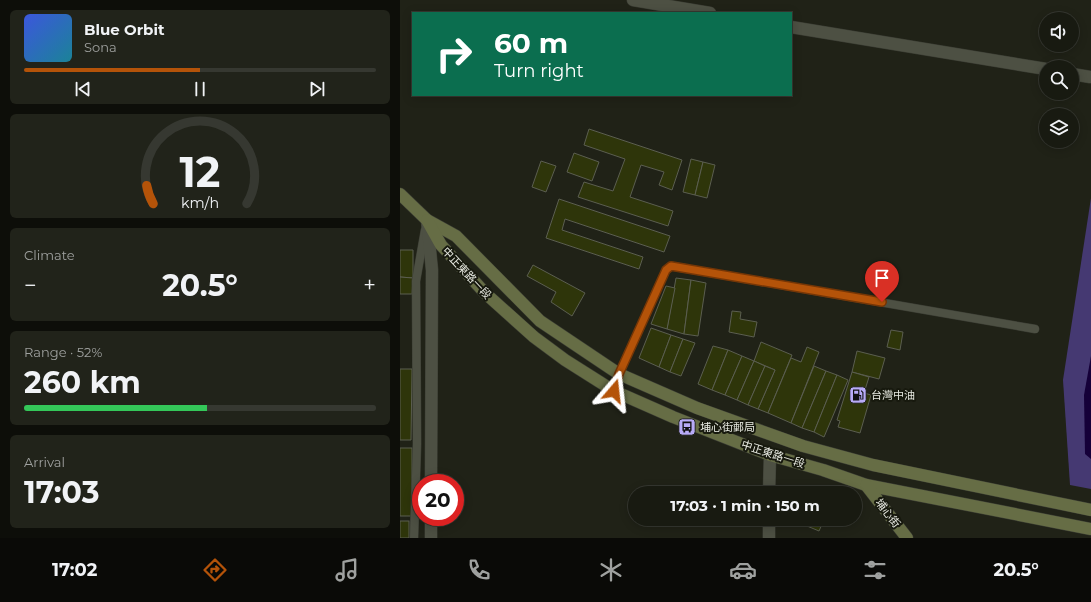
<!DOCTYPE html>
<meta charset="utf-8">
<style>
:root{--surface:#181a11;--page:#21231a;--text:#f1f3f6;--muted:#9fa19f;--line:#363831;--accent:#b45309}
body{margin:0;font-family:Montserrat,"Noto Sans TC",sans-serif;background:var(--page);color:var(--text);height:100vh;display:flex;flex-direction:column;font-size:15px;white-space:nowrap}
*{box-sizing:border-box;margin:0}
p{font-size:13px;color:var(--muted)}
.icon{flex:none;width:22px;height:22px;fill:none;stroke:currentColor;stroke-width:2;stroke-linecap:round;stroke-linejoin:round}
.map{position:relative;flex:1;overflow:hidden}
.panel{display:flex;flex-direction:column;gap:10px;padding:10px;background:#0d0e09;width:400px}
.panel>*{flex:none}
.guide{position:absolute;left:12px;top:12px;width:380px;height:84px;border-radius:0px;box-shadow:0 2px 10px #0003,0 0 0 1px var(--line);background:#0b6e4f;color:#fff;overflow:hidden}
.tools{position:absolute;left:639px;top:12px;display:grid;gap:8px}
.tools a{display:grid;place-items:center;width:40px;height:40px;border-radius:50%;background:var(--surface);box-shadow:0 2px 10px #0003,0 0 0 1px var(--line);font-size:20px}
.speed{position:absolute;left:12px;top:474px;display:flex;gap:8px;font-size:20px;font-weight:700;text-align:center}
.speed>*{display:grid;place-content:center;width:52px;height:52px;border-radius:50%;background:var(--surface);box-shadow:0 2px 10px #0003,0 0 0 1px var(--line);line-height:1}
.speed .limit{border:6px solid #d22;background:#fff;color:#111}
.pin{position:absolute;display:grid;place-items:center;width:34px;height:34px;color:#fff;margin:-41px -17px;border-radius:50% 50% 50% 0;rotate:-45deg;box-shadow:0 0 4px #0007}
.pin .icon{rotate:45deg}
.me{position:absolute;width:44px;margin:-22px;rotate:17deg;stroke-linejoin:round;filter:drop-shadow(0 0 3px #0008)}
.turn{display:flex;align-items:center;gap:14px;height:84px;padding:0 16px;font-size:18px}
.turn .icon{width:52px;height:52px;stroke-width:2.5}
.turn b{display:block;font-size:28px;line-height:34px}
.big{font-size:30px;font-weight:700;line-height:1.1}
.panel .tile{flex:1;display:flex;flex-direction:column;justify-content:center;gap:6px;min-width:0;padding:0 14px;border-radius:6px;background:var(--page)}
.panel .dial{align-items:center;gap:0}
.dial svg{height:104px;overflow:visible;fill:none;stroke:var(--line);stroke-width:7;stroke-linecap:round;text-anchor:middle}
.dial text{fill:var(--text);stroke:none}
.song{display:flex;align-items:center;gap:12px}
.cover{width:48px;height:48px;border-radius:6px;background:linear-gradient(135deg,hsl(230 70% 55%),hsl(190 70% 35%))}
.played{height:4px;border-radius:2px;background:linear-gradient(90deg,var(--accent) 50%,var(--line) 50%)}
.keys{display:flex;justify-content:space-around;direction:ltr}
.heat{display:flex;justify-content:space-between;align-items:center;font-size:22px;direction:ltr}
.charge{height:6px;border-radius:3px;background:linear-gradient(90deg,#34c759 52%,var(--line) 0)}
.trip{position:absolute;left:228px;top:486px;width:234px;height:40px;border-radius:20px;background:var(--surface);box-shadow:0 2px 10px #0003,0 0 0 1px var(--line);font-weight:700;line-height:40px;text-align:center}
.tab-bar{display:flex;height:64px;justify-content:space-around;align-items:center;background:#0a0a07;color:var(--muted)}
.tab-bar .icon{width:28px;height:28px}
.tab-bar .selected{color:var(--accent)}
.tab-bar b{font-size:18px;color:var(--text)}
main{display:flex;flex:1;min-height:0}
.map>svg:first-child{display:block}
.green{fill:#453972}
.water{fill:#150039}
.building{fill:#2e350a;stroke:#5b5e50}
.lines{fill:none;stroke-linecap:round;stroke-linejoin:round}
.lane-casing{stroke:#3b3d34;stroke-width:9}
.street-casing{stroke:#3b3d34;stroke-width:13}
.secondary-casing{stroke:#3b3d34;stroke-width:13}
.lane{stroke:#4d5043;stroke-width:8}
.street{stroke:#4d5043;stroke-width:12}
.secondary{stroke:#666d45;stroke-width:12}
.route-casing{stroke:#753606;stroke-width:10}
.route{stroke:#b45309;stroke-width:7}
.labels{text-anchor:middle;stroke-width:4;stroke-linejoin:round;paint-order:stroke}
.street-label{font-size:11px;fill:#e8eae2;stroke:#17190e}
.poi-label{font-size:11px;fill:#e8eae2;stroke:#17190e;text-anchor:start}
</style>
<main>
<section class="panel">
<div class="tile">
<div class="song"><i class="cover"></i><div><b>Blue Orbit</b><p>Sona</p></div></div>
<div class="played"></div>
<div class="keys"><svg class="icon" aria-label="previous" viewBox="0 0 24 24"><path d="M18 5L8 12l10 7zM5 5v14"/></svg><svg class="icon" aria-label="pause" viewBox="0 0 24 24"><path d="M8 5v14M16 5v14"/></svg><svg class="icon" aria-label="next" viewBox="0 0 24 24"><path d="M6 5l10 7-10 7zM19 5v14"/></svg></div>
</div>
<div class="tile dial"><svg viewBox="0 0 100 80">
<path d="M14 69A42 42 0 1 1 86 69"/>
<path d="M14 69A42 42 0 0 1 9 55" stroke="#b45309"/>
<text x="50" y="56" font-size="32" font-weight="700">12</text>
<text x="50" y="72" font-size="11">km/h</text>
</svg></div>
<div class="tile"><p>Climate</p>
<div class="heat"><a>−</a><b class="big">20.5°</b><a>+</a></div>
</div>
<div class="tile"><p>Range · 52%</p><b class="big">260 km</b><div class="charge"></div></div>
<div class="tile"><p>Arrival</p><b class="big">17:03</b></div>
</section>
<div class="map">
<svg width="691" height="538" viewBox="0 0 691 538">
<rect width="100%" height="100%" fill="#202217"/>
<polygon class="green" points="691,198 691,489 670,485 663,380"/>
<polygon class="water" points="691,356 691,459 685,454 684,395"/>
<g class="building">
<polygon points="189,129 282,160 272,190 259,185 264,172 241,165 230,197 273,211 268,226 178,197 184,182 213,191 225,159 184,145"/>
<polygon points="174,153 199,162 192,181 167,172"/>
<polygon points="291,159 303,162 295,195 283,192"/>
<polygon points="141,161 156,166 146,192 132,187"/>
<polygon points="303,162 315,165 307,198 295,195"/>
<polygon points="159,199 270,236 264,252 165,219 162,230 243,257 239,269 146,238"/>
<polygon points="0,250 13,250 13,278 0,277"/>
<polygon points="133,265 185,293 172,316 151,302 156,292 127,276"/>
<polygon points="0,277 13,278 12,294 0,294"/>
<polygon points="276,278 291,280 284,334 267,329"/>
<polygon points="291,280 306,283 298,336 284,334"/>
<polygon points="266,286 275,288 267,329 251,324"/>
<polygon points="332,311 341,312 340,319 357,322 354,337 329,332"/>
<polygon points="251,328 271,335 259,367 239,358"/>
<polygon points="491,330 503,332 500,350 487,347"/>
<polygon points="271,335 283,339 270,372 259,367"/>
<polygon points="283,339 295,343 281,376 270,372"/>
<polygon points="361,342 392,355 368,413 358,409 375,370 354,361"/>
<polygon points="313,346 328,350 312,390 298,384"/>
<polygon points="407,347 419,352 391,423 368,413 391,358 401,362"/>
<polygon points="328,350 342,356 325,395 312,390"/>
<polygon points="457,351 485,358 479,379 452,372"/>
<polygon points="342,356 354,361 337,400 325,395"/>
<polygon points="354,361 365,366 348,405 337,400"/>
<polygon points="365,366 375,370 358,409 348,405"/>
<polygon points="414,366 426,371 402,428 391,423"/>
<polygon points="0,369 12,369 11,440 0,440"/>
<polygon points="426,371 437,375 414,432 402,428"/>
<polygon points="452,372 469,377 464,393 471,395 460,433 438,427 440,421 437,420"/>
<polygon points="437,375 448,380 424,437 414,432"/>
<rect x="0" y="448" width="12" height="68"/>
<polygon points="425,487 438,493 422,493"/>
<polygon points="410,519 431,519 428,525 423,522 419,531 407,526"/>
<rect x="0" y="521" width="9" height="17"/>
</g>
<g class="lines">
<defs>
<g id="lane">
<polyline points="214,391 219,374 266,270 271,266 635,329"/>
<polyline points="14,538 17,444 16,281 25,230"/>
</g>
<g id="street">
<polyline points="233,0 310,13"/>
<polyline points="391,27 646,69"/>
<polyline points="672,74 690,77"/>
<polyline points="27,220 32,270 31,483"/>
<polyline points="369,493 370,455"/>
<polyline points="31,538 31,517"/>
<polyline points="369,538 369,519"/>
</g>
<g id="secondary">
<polyline points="0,194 27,220 56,236 140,321 219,374 297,408 403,446 473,465 691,510"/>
<polyline points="27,220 41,245 85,293 134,337 165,360 214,391 273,417 370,455 423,470 466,485 691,529"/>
<polyline points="466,485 507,538"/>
</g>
</defs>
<use href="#lane" class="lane-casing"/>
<use href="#street" class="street-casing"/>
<use href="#secondary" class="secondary-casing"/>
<use href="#lane" class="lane"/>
<use href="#street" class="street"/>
<use href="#secondary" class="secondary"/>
</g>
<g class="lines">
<defs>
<polyline id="route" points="214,391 219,374 266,270 271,266 482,302"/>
</defs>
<use href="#route" class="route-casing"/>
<use href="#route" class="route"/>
</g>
<defs>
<symbol id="fuel-square" viewBox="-11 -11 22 22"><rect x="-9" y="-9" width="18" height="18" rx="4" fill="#b8abf7" stroke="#17190e"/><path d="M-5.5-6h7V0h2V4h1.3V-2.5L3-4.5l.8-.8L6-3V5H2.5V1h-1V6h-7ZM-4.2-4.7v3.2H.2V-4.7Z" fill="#111"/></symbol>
<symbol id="bus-square" viewBox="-11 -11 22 22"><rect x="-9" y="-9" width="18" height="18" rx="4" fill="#b8abf7" stroke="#17190e"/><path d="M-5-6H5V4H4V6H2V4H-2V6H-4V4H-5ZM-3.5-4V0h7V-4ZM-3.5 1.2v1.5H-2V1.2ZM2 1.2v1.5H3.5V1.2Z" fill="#111"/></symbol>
</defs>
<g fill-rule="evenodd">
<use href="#fuel-square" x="448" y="385" width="20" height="20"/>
<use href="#bus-square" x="277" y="417" width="20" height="20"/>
</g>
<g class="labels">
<g class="street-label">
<text transform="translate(67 273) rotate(47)" y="4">中正東路一段</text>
<text transform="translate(373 454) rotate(18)" y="4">中正東路一段</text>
<text transform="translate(488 513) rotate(52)" y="4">埔心街</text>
</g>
<g class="poi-label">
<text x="471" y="399">台灣中油</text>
<text x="300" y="431">埔心街郵局</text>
</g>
</g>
</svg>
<div class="tools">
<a><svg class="icon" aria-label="sound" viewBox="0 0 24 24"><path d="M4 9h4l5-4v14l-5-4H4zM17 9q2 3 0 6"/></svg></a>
<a><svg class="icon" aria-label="search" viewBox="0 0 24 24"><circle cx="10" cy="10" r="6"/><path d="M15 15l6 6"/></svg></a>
<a><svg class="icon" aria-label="layers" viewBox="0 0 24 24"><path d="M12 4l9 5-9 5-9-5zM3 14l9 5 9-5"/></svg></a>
</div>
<div class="speed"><div class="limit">20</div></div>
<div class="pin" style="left:482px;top:302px;background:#d93025"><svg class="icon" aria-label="arrive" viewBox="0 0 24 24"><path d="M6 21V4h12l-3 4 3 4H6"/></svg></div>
<svg class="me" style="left:214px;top:391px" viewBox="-20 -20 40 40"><path d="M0-17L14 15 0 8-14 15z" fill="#b45309" stroke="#fff" stroke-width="4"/></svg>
<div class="trip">17:03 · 1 min · 150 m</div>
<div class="guide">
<div class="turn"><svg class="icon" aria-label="right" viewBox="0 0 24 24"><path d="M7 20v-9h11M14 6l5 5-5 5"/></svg><div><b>60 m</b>Turn right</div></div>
</div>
</div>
</main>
<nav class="tab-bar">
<b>17:02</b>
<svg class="icon selected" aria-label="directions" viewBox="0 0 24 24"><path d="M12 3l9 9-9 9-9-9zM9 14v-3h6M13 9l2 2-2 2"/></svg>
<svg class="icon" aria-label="music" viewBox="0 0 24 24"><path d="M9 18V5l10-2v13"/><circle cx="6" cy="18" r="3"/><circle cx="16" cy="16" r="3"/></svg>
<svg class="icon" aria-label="phone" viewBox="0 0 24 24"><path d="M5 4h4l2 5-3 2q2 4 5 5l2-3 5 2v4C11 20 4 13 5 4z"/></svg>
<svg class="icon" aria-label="climate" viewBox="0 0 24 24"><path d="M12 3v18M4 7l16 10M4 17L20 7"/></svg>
<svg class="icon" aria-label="car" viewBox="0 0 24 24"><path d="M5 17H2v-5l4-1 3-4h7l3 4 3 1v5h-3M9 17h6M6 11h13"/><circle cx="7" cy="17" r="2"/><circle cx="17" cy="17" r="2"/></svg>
<svg class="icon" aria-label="filters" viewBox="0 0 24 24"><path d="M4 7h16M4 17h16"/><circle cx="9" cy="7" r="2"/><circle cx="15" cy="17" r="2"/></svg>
<b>20.5°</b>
</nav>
